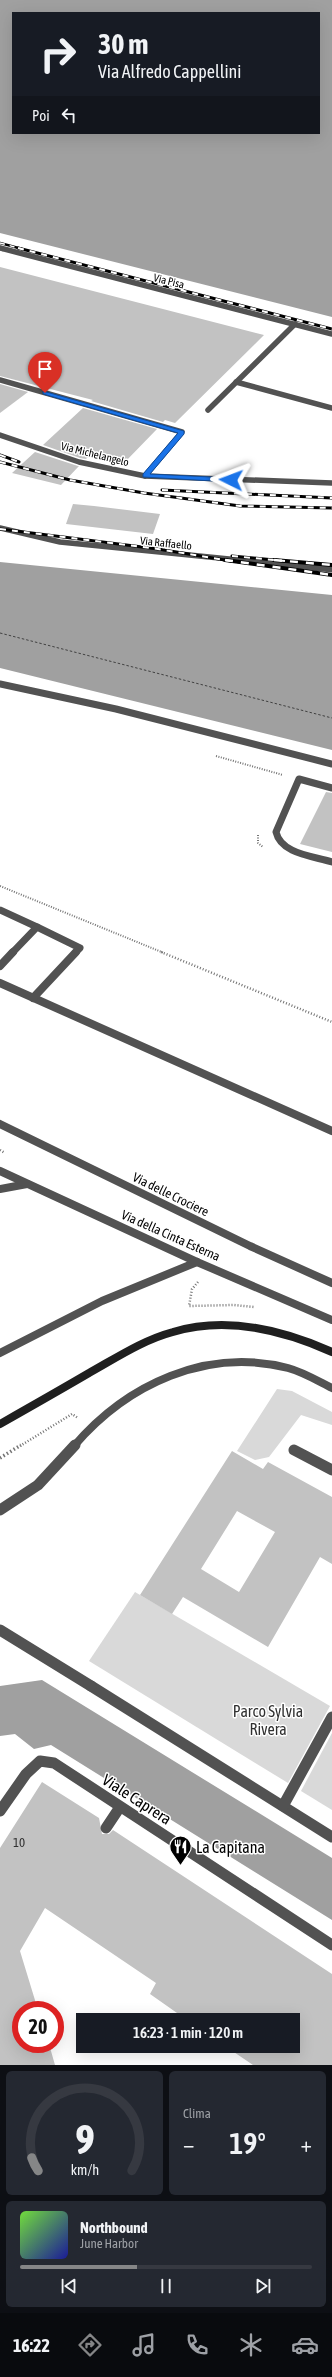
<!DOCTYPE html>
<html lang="it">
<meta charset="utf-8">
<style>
:root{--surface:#171b24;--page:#242831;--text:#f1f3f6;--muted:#9ea1a6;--line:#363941;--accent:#858687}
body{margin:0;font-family:"Asap Condensed",sans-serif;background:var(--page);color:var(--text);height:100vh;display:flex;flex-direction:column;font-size:15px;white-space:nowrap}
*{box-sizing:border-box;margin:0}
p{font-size:13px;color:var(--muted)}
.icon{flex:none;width:22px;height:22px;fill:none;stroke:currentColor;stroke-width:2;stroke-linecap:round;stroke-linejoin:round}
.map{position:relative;height:2065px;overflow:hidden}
.side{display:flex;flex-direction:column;gap:6px;padding:6px;background:#0d0f14;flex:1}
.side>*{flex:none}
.top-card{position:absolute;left:12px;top:12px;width:308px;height:122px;border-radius:0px;box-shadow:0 4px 16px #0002;background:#171b24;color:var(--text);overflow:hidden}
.speed{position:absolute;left:12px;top:2001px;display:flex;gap:8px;font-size:20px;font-weight:700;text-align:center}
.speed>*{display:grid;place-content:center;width:52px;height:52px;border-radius:50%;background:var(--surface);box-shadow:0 4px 16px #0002;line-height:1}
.speed .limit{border:6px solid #d22;background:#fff;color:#111}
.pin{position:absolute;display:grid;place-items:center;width:34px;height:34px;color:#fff;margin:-41px -17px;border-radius:50% 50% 50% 0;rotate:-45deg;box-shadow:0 0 4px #0007}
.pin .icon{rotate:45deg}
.me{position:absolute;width:44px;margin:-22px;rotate:273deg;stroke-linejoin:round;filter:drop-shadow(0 0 3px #0008)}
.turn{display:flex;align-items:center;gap:14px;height:84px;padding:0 20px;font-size:18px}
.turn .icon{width:52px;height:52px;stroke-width:2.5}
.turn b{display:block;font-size:28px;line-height:34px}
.then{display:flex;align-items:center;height:38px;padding:0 20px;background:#0003;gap:8px;font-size:15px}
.big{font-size:30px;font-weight:600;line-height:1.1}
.side .widget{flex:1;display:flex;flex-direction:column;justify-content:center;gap:6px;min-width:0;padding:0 14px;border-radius:6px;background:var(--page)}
.side .dial{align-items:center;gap:0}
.dial svg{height:104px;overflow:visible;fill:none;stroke:var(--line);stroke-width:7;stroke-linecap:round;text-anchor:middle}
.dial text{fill:var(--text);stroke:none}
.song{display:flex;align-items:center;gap:12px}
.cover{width:48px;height:48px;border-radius:6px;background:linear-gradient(135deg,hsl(100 70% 55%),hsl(240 70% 35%))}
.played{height:4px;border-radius:2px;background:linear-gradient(90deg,var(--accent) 40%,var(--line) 40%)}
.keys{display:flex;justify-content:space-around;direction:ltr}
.heat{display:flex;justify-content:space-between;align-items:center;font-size:22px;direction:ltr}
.side .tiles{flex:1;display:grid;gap:6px;grid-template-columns:1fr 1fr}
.widget:last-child{grid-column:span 2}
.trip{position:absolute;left:76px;top:2013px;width:224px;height:40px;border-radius:0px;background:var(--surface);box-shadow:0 4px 16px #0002;font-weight:600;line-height:40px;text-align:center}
.tab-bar{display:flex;height:64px;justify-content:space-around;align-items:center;background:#090b0e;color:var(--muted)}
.tab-bar .icon{width:28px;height:28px}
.tab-bar .selected{color:var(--accent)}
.tab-bar b{font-size:18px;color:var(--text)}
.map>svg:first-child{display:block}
.green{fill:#d9d9d9}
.water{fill:#a0a0a0;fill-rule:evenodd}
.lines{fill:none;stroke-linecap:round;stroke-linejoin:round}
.ferry{stroke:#414141;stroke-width:1;stroke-dasharray:2.5 2;stroke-linecap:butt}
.building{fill:#c2c2c2;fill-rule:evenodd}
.path-far2{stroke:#747474;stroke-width:2;stroke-dasharray:1 1.5;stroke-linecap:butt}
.path-far1{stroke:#747474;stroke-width:2.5;stroke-dasharray:1 2;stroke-linecap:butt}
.path{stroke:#747474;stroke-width:3.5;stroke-dasharray:1.5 2.5;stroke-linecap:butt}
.lane-far4{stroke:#525252;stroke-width:4.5}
.lane-far3{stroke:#525252;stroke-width:5.5}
.lane-far2{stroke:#525252;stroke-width:7}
.lane-far1{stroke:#525252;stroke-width:8}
.lane{stroke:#525252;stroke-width:11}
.street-far1{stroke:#525252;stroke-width:8}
.street{stroke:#525252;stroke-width:11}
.secondary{stroke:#1f1f1f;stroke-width:8}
.rail-far2-casing{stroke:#000;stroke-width:2.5}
.rail-far1-casing{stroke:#000;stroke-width:3}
.rail-casing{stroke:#000;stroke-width:4}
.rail-far2{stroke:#fff;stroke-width:1.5;stroke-dasharray:5;stroke-linecap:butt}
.rail-far1{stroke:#fff;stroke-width:2;stroke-dasharray:6;stroke-linecap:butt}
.rail{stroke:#fff;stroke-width:2.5;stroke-dasharray:8;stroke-linecap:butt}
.route{fill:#1a73e8;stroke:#114b97}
.labels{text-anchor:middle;stroke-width:3;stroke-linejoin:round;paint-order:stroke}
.far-street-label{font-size:11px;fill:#000;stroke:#fff}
.street-label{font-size:13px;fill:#000;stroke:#fff}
.near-number-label{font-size:13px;fill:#303030}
.near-park-label{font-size:16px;fill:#303030;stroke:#fff}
.near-street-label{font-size:16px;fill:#000;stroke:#fff}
.near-poi-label{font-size:16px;fill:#000;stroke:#fff;text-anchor:start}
</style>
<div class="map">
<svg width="332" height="2065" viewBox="0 0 332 2065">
<rect width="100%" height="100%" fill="#fff"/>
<g class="green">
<polygon points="277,1389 292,1391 332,1412 332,1425 301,1415 269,1457 255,1460 237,1451"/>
<polygon points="135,1592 330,1706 288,1783 89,1661"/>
<polygon points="332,1733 332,1810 301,1791"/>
</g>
<g class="water">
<path d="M0 0H332V317L0 233ZM13 13H319V133H13Z"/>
<polygon points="0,562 332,595 332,750 0,668"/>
<polygon points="42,1680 332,1858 332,1920 51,1745 34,1749 15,1734 0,1736 0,1686"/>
</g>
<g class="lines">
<polyline class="ferry" points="0,633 332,718"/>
</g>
<g class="building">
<polygon points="0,267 264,335 175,423 165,420 163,422 91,401 93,400 0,376"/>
<polygon points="0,384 28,392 0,413"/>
<polygon points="83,408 157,429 123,464 90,455 86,459 80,458 43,445"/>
<polygon points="35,452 78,466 79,466 61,485 12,473"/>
<polygon points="73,504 94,506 160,514 153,534 66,524"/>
<polygon points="326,792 332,793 332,852 300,844"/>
<path d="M232 1451 263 1469 268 1462 332 1497V1564L320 1557 268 1647 183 1597 172 1614 140 1595ZM237 1511 275 1532 239 1592 201 1569Z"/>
<polygon points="42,1782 99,1818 102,1834 109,1834 113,1830 332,1974 332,2065 253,2065 225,2046 293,2046 293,2020 187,2020 150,1994 156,1983 45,1908 20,1951 38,2010 21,2010 21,2044 49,2044 55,2065 0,2065 0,1848"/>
</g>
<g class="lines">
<g class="path-far2">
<polyline points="216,756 283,775"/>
<polyline points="258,835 258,843 263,847"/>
<polyline points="0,886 164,953"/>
</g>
<g class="path-far1">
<polyline points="161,952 332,1022"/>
<polyline points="0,1150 5,1153"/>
<polyline points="198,1282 192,1289 189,1306 234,1305 254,1307"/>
<polyline points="20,1446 72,1414 78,1418"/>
</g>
<polyline class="path" points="0,1458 21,1445"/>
<polyline class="lane-far4" points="0,248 3,249"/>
<g class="lane-far3">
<polyline points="0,248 332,334"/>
<polyline points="0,380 182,432 145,476"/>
<polyline points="236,382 332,408"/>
<polyline points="208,410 295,324"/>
<polyline points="0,435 79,462 145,476 332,483"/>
<polyline points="0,528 60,542 249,561"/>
</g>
<g class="lane-far2">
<polyline points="239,560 332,569"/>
<polyline points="0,684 116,709 332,764"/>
<path d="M332 788 299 779 276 832C281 854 313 856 332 862"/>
<polyline points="0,910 37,927"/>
<polyline points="12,953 37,927 80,948 75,953"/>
</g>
<g class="lane-far1">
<polyline points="0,966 13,952"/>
<polyline points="0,983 332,1131"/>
<polyline points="33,998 76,952"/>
<polyline points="0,1124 250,1246 332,1283"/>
<polyline points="0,1189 27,1184"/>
<polyline points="0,1353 102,1301 197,1262"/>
</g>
<g class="lane">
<polyline points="91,1686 332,1837"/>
<polyline points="283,1806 332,1717"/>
<polyline points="106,1828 120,1807"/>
</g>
<g class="street-far1">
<polyline points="0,1171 197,1262 332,1320"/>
<path d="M74 1446C127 1384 207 1347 288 1368 303 1372 318 1381 332 1388"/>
</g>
<g class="street">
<polyline points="294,1450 332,1470"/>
<polyline points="0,1510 38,1485 75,1445"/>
<polyline points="0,1630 91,1686"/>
<polyline points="0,1811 26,1774 40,1761 54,1763 332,1945"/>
</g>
<path class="secondary" d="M0 1424C30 1407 60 1390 89 1373 116 1358 143 1340 173 1332 226 1316 283 1330 332 1352"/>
<defs>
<polyline id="rail-far2" points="0,243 22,249"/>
<g id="rail-far1">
<polyline points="18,248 332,329"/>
<polyline points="0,455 19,462"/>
<polyline points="0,462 70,480 144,493 240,506 332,508"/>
<polyline points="162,490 332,498"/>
<polyline points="0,529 158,549 231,561"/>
<polyline points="232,556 285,561"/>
</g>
<g id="rail">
<polyline points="225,560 332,575"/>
<polyline points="274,560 332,565"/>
</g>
</defs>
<use href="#rail-far2" class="rail-far2-casing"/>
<use href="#rail-far1" class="rail-far1-casing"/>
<use href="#rail" class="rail-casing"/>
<use href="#rail-far2" class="rail-far2"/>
<use href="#rail-far1" class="rail-far1"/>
<use href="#rail" class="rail"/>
</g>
<polygon class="route" points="43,391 184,431 184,434 150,474 231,478 234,480 231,482 143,477 143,474 178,433 43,394"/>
<defs>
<symbol id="restaurant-pin" viewBox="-11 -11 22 30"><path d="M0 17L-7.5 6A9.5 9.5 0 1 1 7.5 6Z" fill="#000" stroke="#fff"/><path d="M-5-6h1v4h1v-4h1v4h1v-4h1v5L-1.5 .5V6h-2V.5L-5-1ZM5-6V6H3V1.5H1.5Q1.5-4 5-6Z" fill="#fff"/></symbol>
</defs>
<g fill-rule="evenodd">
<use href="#restaurant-pin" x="168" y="1834" width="25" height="34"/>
</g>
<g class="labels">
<g class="far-street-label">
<text transform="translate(169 281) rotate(14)" y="4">Via Pisa</text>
<text transform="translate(95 454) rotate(14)" y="4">Via Michelangelo</text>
<text transform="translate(166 543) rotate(6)" y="4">Via Raffaello</text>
</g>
<g class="street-label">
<text transform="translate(171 1194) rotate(26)" y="5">Via delle Crociere</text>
<text transform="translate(171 1235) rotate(24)" y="5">Via della Cinta Esterna</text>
</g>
<g class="near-number-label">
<text x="19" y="1847">10</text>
</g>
<g class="near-park-label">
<text x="268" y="1717">Parco Sylvia<tspan x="268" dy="18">Rivera</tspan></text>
</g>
<g class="near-street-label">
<text transform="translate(137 1799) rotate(33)" y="6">Viale Caprera</text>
</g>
<g class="near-poi-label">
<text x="196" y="1853">La Capitana</text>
</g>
</g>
</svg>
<div class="speed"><div class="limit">20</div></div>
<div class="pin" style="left:45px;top:393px;background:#d93025"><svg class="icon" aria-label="arrive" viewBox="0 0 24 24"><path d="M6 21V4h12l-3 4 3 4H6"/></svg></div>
<svg class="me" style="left:231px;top:480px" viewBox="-20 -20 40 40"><path d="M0-17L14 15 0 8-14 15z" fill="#1a73e8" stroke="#fff" stroke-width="4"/></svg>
<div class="trip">16:23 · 1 min · 120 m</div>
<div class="top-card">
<div class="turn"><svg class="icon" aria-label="right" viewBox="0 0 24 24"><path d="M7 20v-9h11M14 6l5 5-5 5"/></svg><div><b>30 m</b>Via Alfredo Cappellini</div></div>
<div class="then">Poi<svg class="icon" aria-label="left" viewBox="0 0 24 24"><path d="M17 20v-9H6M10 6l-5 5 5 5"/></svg></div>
</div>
</div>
<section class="side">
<div class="tiles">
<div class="widget dial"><svg viewBox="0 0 100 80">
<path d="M14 69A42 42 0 1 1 86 69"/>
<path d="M14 69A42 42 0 0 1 9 59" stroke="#858687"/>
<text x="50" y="56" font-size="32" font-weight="700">9</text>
<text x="50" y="72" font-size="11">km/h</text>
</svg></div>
<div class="widget"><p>Clima</p>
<div class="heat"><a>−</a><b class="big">19°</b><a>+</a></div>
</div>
<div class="widget">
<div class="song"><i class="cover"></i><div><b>Northbound</b><p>June Harbor</p></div></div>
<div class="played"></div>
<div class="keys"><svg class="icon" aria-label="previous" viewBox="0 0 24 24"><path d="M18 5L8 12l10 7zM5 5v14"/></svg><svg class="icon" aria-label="pause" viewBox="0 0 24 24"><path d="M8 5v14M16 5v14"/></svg><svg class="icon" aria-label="next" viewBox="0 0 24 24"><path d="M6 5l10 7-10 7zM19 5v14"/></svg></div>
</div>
</div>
</section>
<nav class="tab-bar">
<b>16:22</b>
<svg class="icon selected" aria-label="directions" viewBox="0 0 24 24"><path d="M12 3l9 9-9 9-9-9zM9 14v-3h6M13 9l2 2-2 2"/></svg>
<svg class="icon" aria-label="music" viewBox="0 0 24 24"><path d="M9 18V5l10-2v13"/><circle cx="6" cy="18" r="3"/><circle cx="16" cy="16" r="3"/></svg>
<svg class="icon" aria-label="phone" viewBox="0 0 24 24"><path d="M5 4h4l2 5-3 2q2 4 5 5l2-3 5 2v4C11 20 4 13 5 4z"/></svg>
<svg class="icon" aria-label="climate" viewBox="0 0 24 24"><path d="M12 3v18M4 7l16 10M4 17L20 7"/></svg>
<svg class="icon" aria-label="car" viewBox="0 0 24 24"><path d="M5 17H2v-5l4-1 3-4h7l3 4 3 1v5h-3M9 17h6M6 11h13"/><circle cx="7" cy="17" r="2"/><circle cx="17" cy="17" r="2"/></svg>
</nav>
